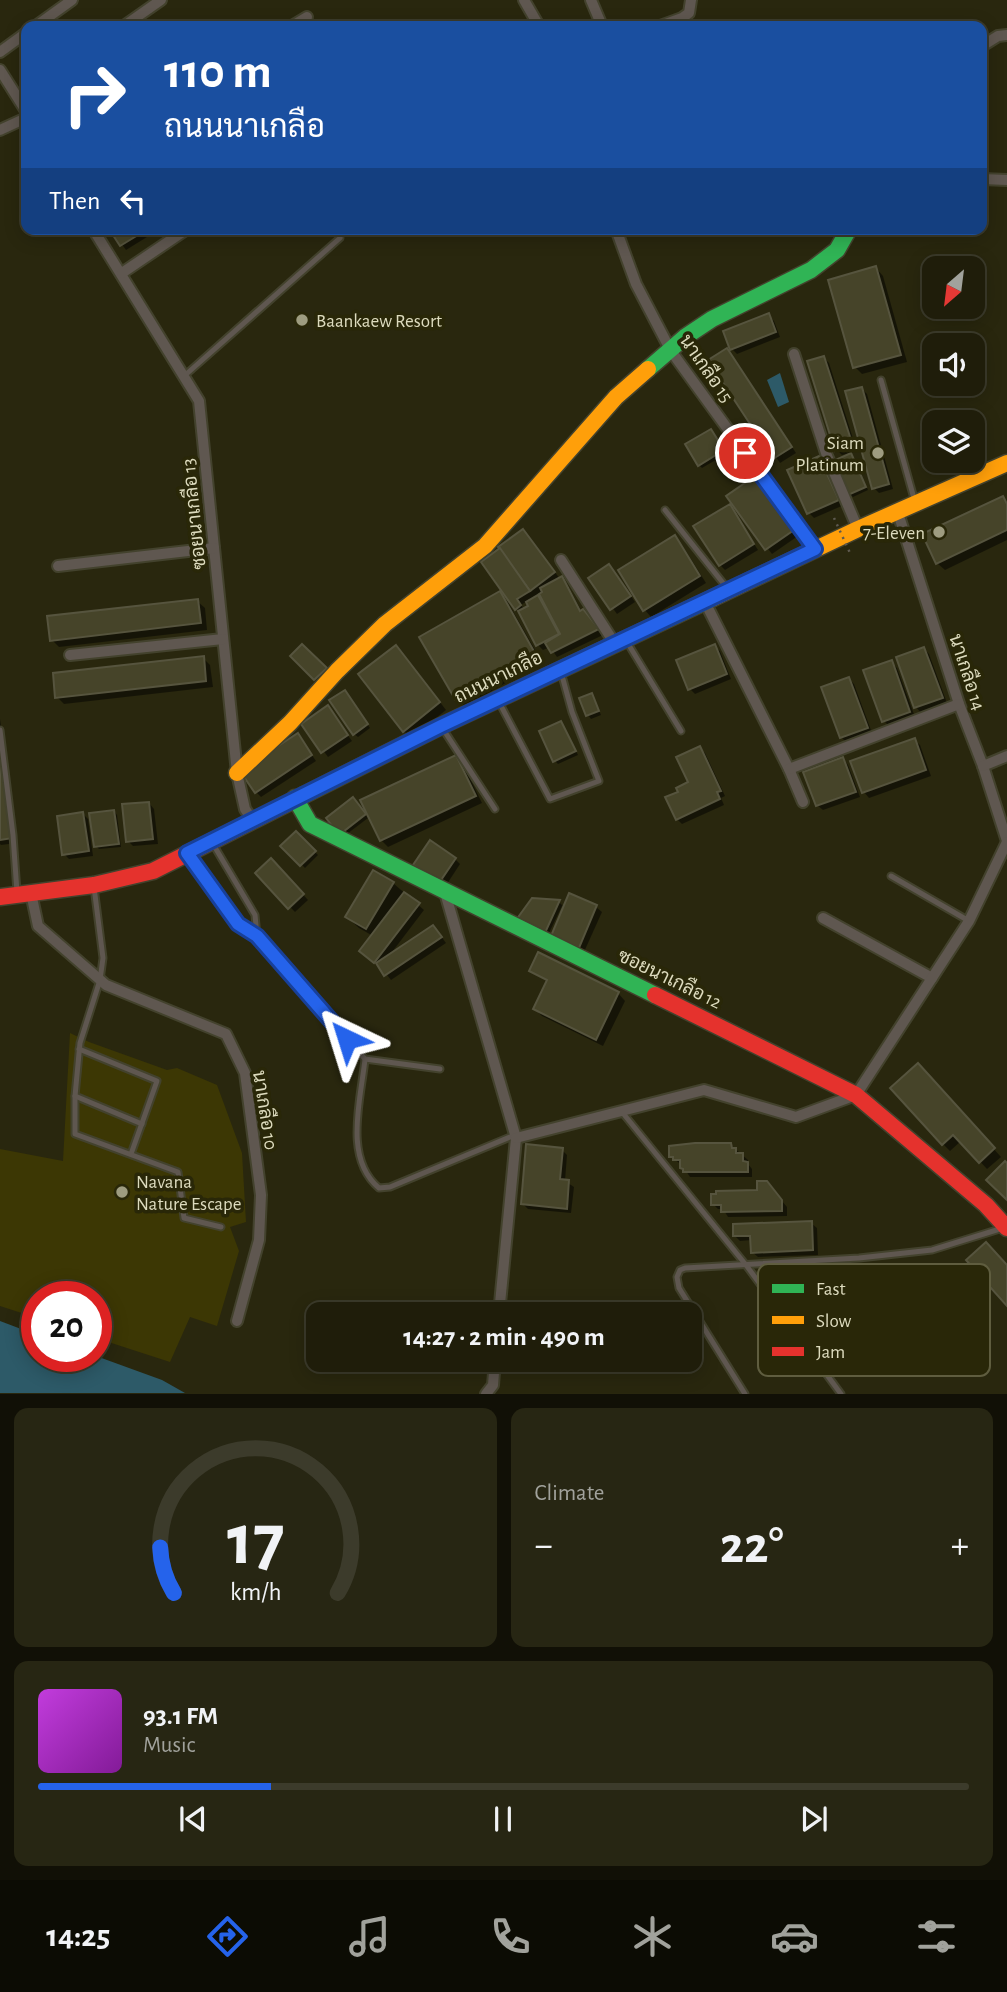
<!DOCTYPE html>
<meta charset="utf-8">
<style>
:root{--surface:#1f1d0a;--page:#272613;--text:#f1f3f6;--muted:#a1a29c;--line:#3c3b2b;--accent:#2563eb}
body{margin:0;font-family:"Alegreya Sans",Sarabun,sans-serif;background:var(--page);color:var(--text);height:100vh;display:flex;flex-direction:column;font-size:26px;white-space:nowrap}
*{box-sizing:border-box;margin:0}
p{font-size:23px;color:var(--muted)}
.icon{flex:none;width:38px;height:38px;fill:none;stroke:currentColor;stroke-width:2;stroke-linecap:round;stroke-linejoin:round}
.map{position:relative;height:1394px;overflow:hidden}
.drawer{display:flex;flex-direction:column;gap:14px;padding:14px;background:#111006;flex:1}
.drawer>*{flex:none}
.guide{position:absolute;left:21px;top:21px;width:966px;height:214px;border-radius:14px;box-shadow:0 4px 18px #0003,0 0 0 2px var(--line);background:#1a4fa0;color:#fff;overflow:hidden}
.needle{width:46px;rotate:208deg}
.fabs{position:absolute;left:922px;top:256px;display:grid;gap:14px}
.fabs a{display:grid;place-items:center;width:63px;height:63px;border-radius:14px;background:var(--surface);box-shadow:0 4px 18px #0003,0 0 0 2px var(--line);font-size:35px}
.speed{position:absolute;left:21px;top:1281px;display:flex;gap:14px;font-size:35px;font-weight:700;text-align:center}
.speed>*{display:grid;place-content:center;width:91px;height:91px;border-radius:50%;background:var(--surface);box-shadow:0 4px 18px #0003,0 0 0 2px var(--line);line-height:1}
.speed .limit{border:10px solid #d22;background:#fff;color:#111}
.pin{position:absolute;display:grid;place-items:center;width:60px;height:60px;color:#fff;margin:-30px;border:4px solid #fff;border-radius:50%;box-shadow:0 2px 7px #0007}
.me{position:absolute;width:77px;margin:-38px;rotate:319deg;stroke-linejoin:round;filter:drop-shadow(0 0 5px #0008)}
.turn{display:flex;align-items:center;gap:24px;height:147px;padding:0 28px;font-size:32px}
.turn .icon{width:91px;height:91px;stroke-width:2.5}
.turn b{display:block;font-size:49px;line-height:60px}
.then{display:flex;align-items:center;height:66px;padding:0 28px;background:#0003;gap:14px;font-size:26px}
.big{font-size:52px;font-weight:600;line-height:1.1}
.drawer .widget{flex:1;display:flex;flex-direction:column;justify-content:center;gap:10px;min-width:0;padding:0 24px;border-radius:14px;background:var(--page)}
.drawer .dial{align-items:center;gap:0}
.dial svg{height:182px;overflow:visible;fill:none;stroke:var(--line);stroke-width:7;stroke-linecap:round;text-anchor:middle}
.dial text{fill:var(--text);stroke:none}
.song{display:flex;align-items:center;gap:21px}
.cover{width:84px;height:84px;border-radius:10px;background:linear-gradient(135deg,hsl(290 70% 55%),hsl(290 70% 35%))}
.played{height:7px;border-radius:4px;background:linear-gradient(90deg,var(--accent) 25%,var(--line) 25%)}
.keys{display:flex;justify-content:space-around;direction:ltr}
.heat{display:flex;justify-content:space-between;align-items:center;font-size:38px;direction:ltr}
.drawer .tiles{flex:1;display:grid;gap:14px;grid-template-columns:1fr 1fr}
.widget:last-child{grid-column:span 2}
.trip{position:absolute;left:306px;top:1302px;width:396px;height:70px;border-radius:14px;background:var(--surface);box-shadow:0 4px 18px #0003,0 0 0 2px var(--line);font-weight:600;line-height:70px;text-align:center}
.tab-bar{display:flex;height:112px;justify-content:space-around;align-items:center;background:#0c0c04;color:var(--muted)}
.tab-bar .icon{width:49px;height:49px}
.tab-bar .current{color:var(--accent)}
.tab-bar b{font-size:32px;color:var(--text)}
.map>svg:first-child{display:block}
.built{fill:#3c3704}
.water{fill:#2d5a68}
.shadow{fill:#0007;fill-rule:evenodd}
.building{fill:#464429;stroke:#56543e;stroke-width:2}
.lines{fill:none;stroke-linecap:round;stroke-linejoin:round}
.lane-casing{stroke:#43422d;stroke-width:9}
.street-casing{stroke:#43422d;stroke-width:14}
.fast-casing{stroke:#43422d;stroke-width:19}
.slow-casing{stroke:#43422d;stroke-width:19}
.jam-casing{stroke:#43422d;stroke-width:19}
.lane{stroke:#5f5750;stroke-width:5}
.street{stroke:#5f5750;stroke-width:10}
.fast{stroke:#30b455;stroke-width:16}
.slow{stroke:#ff9f0a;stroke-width:16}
.jam{stroke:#e5322d;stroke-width:16}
.path-bridge{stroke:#5e594f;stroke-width:2.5;stroke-dasharray:2 5;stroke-linecap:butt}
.route-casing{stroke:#184099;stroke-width:18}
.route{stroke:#2563eb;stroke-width:12}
.poi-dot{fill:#9e9c80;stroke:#292708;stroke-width:2.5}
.labels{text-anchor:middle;stroke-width:7;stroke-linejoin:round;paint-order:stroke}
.poi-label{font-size:19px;fill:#dddbbe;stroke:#292708;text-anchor:start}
.street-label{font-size:19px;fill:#dddbbe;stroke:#292708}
.key{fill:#292708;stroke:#5f5d3f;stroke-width:2}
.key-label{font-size:19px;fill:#dddbbe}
</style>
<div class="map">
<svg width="1007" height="1394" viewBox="0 0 1007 1394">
<rect width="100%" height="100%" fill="#29270e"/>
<polygon class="built" points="70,1033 89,1042 167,1070 177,1068 217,1085 242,1153 246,1222 230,1227 239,1251 217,1326 190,1317 170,1362 96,1338 96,1297 37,1297 37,1318 0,1306 0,1149 63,1161"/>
<g class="water">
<polygon points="780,373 789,402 778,407 767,380"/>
<polygon points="0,1321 37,1335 37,1356 96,1356 162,1380 185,1393 0,1393"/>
</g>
<g class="shadow">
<polygon points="111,229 142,229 147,237 126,250"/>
<polygon points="876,268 883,276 907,362 862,374 855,367"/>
<polygon points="768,315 774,321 780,337 737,354 732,349"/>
<polygon points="727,350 796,453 780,463 711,360"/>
<polygon points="824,358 829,363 857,451 842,455 837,450"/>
<polygon points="861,388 867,394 893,489 879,493 874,488"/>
<polygon points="714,434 726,454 702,468 699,465"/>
<polygon points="851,455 868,490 853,497 849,494"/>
<polygon points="819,458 824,463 844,505 814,518 809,513"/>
<polygon points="760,484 798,536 772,554 729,497"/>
<polygon points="1003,498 1007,502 1007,540 945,570 937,563"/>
<polygon points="730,506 758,550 725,570 720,565"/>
<path d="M528 536 560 579 562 578 567 584 582 612 603 635 557 657 550 647 543 650 538 645 521 614 483 562ZM527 601 531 606 525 610 521 605Z"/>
<polygon points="675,537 682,545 706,583 651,617 644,609"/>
<polygon points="614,571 635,602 617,614 591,578"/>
<polygon points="499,594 507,601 542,662 464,707 457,700"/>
<polygon points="197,601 205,608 207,630 59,647 52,640"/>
<polygon points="302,646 328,673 319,682 292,656"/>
<polygon points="714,646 720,651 731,679 695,694 690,689"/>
<polygon points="924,649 929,654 947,703 921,713 916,707"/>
<polygon points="403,654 446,710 411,738 404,731"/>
<polygon points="203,658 210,665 213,687 64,704 57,697"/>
<polygon points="891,662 897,668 915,717 889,726 884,721"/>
<polygon points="849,679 854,684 872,733 846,742 841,737"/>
<polygon points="347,695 370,728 358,737 354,734"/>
<polygon points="592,695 601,715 591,719 588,715"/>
<polygon points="328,708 352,741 328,757 304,724"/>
<polygon points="0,719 17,843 1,845 0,844"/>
<polygon points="561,723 578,755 558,764 555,761"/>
<polygon points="298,735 316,761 261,797 256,792"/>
<polygon points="914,740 920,745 931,776 869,798 864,792 853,762"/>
<polygon points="700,748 705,753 725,796 721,798 724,805 682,824 677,819"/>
<polygon points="456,757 463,764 482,803 388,847 381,840"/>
<polygon points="843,759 848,765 860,797 823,810 817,805"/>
<polygon points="356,802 368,818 343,837 340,834"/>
<polygon points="149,803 154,809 158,844 133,846 128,841"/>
<polygon points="114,811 117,815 121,847 99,849 96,846"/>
<polygon points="83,814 88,819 93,856 69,859 64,854"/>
<polygon points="296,833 318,855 305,868 283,846"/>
<polygon points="455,859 460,864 445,887 420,870"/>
<polygon points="271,860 308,900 295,912 257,873"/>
<polygon points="393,883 424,910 389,956 438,932 446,943 391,980 380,966 367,956 373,936 359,928 347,917"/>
<polygon points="570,895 596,907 602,912 584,952 553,936"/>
<polygon points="533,899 559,902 564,907 562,906 548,935 522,923"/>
<polygon points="531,970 618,993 625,1001 603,1046 542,1016 535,1009 548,982"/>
<polygon points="925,1072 1001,1157 987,1169 961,1141 950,1151 943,1144"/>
<polygon points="731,1145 748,1160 748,1164 752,1169 752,1177 690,1177 682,1165 671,1157"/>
<polygon points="562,1150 567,1155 565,1181 574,1187 571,1213 528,1209 523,1204"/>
<polygon points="772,1189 787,1207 787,1216 728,1217 723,1209 718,1209 713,1204"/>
<polygon points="811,1223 817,1228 818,1255 758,1257 752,1252 752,1240 740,1241 735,1236"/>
</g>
<g class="building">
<polygon points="109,229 141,229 143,232 120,246"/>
<polygon points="876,266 901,355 853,368 828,280"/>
<polygon points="769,313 776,332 730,350 723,331"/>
<polygon points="727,348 792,447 773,459 708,360"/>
<polygon points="824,356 853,446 835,451 807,361"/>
<polygon points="862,387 889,484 872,489 845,391"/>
<polygon points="711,429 724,450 698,466 685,444"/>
<polygon points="851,453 866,487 848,495 833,461"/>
<polygon points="819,456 839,500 807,514 787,470"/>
<polygon points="755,476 794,530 765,550 726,496"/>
<polygon points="1003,496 1007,504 1007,530 936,564 922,534"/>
<polygon points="730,504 754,544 719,566 693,526"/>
<polygon points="523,529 555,572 530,591 498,547"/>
<polygon points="675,535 700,576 643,611 618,570"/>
<polygon points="500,548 530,591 517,599 521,605 515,610 481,562"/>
<polygon points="609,564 631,596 610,610 588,578"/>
<polygon points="562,576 580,611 583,609 599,629 551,653 545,643 560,634 539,594 542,592 540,588"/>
<polygon points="500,591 536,655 456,701 419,637"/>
<polygon points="538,595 559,634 536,646 518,611 528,606 526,602"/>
<polygon points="198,599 201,623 50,641 47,616"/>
<polygon points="302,644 327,668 314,680 290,656"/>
<polygon points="715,644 727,674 688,690 676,660"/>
<polygon points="396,645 440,702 403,732 358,674"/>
<polygon points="924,647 943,698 914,708 896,657"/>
<polygon points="204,656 206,681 55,698 53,673"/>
<polygon points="892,660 910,712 882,722 863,670"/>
<polygon points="849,677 868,728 840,738 821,687"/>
<polygon points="345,690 368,724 353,735 329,700"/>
<polygon points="592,693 599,711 586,716 579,698"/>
<polygon points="328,705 348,735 321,753 301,724"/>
<polygon points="561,721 576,751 553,762 539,731"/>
<polygon points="298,733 312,755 255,793 240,771"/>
<polygon points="915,738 926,770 862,793 850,761"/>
<polygon points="0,741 13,838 0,840"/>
<polygon points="700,746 721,791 717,792 720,799 676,820 665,797 678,792 676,788 688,782 676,757"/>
<polygon points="456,755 476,796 380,841 360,800"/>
<polygon points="843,757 856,792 816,806 803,772"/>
<polygon points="353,797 366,814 339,835 326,818"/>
<polygon points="149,802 153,839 126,842 122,804"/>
<polygon points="114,810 119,844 94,847 89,813"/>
<polygon points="83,812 89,851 62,855 57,816"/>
<polygon points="296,831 316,851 300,866 280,846"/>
<polygon points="430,840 456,858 439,883 413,865"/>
<polygon points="271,858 304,894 288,909 255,873"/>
<polygon points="373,870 394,882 366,929 345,917"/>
<polygon points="404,892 420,903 374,963 359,951"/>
<polygon points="569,893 597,905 579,948 551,936"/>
<polygon points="532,898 560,900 545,933 516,920"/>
<polygon points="433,925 442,937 384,976 376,963"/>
<polygon points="538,952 619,992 596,1040 533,1009 547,980 529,971"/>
<polygon points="918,1063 995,1148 979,1163 953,1135 942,1145 890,1088"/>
<polygon points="695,1143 731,1143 732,1148 736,1148 736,1153 743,1153 743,1161 748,1162 748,1172 683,1172 683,1169 680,1168 680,1160 673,1160 673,1157 669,1157 669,1146"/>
<polygon points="526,1144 563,1148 560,1179 569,1180 567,1209 521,1204"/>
<polygon points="1005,1161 1007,1163 1007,1200 986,1180"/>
<polygon points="757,1181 767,1181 782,1200 782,1211 721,1212 721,1205 711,1205 711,1194 716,1194 716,1191 757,1190"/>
<polygon points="812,1221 813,1250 751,1253 750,1236 733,1236 733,1224"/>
<polygon points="986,1242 1007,1265 1007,1306 966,1260"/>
</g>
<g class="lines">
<defs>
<g id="lane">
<polyline points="183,377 340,238"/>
<polyline points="881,380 915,502"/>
<polyline points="665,510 727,588"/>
<polyline points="627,642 681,731"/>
<polyline points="499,702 550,799 599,781 572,712 561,672"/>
<polyline points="443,729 495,809"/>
<polyline points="0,730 13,835 17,892"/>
<polyline points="188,855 238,924 257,936 255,915 213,844"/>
<polyline points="891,876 969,921"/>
<polyline points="94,887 103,958 100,980 80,1043 75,1096 75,1134 178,1172 184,1218 221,1227"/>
<polyline points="257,936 365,1059 440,1069"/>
<polyline points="79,1049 157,1081 131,1154"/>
<path d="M365 1059C361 1099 343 1158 379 1188L390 1187 515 1135"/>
<polyline points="75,1096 142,1124"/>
<polyline points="622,1112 746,1265 841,1394"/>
<polyline points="745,1394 679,1288 677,1277 680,1270 685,1268 859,1258 932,1250 1003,1228"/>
</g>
<g id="street">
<polyline points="524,0 539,26"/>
<polyline points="591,0 602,26"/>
<polyline points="36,26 72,0"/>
<polyline points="124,26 161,0"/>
<polyline points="292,26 307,17"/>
<polyline points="660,26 682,18 689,13 691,0"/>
<polyline points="982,46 998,36 1007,35"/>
<polyline points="0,52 26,33"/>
<polyline points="0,70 26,111"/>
<polyline points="0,130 26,118"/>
<polyline points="982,179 1007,180"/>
<polyline points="93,229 199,401 237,773 245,809 253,821"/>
<polyline points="616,229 636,284 671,351 815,549"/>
<polyline points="122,273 187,229"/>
<polyline points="794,354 827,456 858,529"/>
<polyline points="898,513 959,704 983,766 1007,841"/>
<polyline points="561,560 615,644"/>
<polyline points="58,566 214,548"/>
<polyline points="705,602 789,769 803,802"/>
<polyline points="70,655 223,639"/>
<polyline points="983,766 1007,756"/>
<polyline points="789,769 959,704"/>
<polyline points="444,889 516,1138 499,1314"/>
<polyline points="31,893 38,926 106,985 226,1034 245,1073 261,1195 259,1240 237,1321"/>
<polyline points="823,918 932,978"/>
<polyline points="516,1138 704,1090 796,1117 856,1095 969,921 1007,842"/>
<polyline points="486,1394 493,1385 495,1360"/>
</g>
<g id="fast">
<polyline points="648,369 685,337 712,319 811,270 837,250 849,229"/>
<polyline points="304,795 441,726 713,598"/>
<polyline points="295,798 310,824 655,995"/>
</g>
<g id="slow">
<polyline points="713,598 858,529 1007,463"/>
<polyline points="237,773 290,723 337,671 385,624 485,546 616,397 648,369"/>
</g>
<g id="jam">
<polyline points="0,897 94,885 153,871 304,795"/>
<polyline points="655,995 856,1095 986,1205 1007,1228"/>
</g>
</defs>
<use href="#lane" class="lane-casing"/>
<use href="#street" class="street-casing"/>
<use href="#fast" class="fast-casing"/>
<use href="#slow" class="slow-casing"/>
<use href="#jam" class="jam-casing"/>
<use href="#lane" class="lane"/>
<use href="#street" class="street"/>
<use href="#fast" class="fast"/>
<use href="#slow" class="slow"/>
<use href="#jam" class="jam"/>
<polyline class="path-bridge" points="834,518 850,553"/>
</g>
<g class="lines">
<defs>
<polyline id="route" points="347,1039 257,936 238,924 187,853 441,726 815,549 745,453"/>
</defs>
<use href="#route" class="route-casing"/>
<use href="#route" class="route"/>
</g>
<g class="poi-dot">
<circle cx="302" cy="320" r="7"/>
<circle cx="878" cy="453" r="7"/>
<circle cx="939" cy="532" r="7"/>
<circle cx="122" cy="1192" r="7"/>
</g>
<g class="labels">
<g class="poi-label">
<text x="316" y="327">Baankaew Resort</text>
<text x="864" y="449" text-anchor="end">Siam<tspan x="864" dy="22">Platinum</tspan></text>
<text x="925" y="539" text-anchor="end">7-Eleven</text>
<text x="136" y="1188">Navana<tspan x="136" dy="22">Nature Escape</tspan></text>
</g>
<g class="street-label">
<text transform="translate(707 368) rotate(55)" y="7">นาเกลือ 15</text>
<text transform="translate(193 514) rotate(-96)" y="7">ซอยนาเกลือ 13</text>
<text transform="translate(968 672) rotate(72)" y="7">นาเกลือ 14</text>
<text transform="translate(498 676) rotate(-26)" y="7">ถนนนาเกลือ</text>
<text transform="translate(670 978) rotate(26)" y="7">ซอยนาเกลือ 12</text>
<text transform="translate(266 1110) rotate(81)" y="7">นาเกลือ 10</text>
</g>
</g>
<rect x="758" y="1264" width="232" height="112" rx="10" class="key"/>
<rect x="772" y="1284" width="32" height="9" fill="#30b455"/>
<rect x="772" y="1316" width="32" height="8" fill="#ff9f0a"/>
<rect x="772" y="1347" width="32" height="9" fill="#e5322d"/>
<g class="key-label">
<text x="816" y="1295">Fast</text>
<text x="816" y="1327">Slow</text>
<text x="816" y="1358">Jam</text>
</g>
</svg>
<div class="fabs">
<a><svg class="needle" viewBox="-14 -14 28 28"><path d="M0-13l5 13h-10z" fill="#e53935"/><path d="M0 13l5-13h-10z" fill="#a1a29c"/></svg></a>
<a><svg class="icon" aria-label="sound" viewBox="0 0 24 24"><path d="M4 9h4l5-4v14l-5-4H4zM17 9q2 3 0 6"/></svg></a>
<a><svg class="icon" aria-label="layers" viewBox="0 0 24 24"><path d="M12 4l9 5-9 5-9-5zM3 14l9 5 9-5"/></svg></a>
</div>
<div class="speed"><div class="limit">20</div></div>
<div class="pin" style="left:745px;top:453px;background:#d93025"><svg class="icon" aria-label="arrive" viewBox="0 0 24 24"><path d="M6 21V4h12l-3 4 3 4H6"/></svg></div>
<svg class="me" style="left:347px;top:1039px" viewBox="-20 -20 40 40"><path d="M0-17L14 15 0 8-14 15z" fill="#2563eb" stroke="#fff" stroke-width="4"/></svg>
<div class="trip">14:27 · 2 min · 490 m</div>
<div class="guide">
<div class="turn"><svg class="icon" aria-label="right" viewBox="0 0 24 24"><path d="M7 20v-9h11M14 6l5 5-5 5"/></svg><div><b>110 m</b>ถนนนาเกลือ</div></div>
<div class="then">Then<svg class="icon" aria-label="left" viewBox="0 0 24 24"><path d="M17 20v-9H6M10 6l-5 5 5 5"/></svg></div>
</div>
</div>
<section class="drawer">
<div class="tiles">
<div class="widget dial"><svg viewBox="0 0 100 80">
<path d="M14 69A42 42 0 1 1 86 69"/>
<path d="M14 69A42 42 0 0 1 8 49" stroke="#2563eb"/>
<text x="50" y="56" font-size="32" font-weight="700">17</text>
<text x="50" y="72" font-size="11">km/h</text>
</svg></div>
<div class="widget"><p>Climate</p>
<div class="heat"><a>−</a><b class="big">22°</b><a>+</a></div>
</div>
<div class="widget">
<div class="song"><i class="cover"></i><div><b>93.1 FM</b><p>Music</p></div></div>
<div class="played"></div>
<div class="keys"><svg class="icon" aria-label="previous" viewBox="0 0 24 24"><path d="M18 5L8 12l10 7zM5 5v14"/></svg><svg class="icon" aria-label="pause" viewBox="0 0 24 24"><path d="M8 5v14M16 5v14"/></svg><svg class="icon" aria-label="next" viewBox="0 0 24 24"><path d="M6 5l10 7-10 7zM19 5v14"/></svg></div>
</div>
</div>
</section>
<nav class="tab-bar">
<b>14:25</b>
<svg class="icon current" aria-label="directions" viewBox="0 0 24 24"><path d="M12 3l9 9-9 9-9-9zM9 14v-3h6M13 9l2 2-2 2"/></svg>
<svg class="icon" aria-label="music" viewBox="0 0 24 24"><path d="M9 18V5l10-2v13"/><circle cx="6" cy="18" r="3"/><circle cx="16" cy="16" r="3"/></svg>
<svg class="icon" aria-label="phone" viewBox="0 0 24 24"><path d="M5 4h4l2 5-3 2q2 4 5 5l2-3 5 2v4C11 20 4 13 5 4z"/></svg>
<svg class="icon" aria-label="climate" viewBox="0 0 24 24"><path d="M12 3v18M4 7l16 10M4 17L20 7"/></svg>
<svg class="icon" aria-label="car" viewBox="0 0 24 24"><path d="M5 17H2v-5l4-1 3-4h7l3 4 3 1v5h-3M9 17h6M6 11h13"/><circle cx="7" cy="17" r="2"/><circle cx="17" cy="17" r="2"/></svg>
<svg class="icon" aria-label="filters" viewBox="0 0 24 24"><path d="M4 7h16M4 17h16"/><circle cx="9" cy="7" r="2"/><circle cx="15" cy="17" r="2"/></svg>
</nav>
